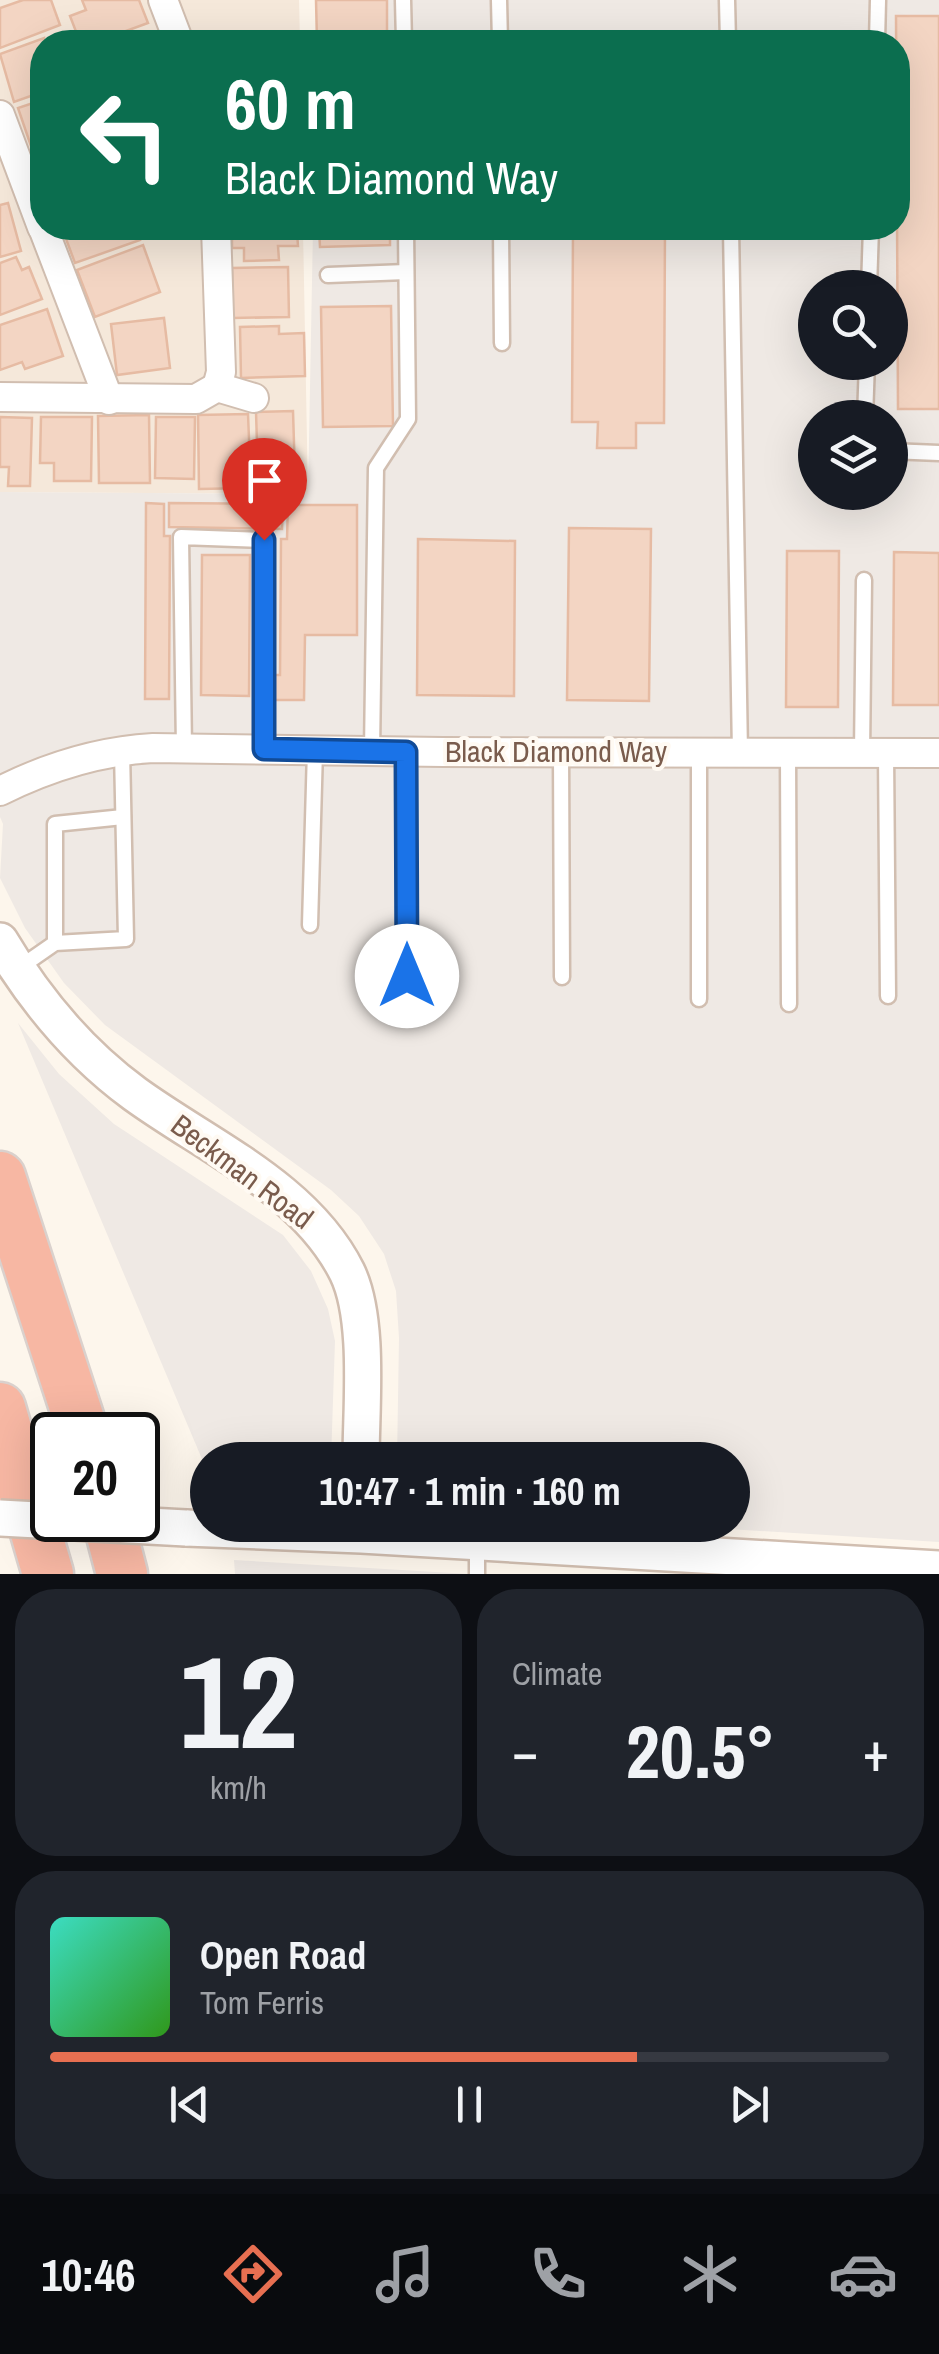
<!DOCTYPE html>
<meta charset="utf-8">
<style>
:root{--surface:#171b24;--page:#20242c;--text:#f1f3f6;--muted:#9ea1a6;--line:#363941;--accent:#e76f51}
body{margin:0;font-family:"Archivo Narrow",sans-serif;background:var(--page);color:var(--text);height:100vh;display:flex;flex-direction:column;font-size:38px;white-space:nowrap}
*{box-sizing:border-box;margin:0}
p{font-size:32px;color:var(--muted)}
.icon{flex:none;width:55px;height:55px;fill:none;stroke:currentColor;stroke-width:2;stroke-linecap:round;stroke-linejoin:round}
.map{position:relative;height:1574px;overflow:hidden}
.drawer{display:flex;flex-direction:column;gap:15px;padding:15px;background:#0d0f14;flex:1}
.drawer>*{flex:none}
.guide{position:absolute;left:30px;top:30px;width:880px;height:210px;border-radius:40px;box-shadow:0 10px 40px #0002;background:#0b6e4f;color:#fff;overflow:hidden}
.fabs{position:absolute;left:798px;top:270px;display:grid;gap:20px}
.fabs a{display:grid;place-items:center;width:110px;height:110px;border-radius:50%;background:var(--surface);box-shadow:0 10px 40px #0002;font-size:50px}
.speed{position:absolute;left:30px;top:1412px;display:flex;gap:20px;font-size:50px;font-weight:700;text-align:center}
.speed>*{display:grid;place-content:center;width:130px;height:130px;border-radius:50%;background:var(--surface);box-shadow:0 10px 40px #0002;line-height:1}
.speed .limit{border:5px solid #111;border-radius:15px;background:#fff;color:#111}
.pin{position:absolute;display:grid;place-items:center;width:85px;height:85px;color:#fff;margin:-102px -42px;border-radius:50% 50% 50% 0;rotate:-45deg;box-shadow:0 0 10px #0007}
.pin .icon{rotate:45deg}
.me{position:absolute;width:110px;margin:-55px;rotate:0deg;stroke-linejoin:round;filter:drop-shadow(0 0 8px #0008)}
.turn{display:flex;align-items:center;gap:35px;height:210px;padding:0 30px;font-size:45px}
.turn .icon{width:130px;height:130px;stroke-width:2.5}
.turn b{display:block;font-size:70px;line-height:85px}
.big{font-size:75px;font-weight:700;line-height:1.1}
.drawer .card{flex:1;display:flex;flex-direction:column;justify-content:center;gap:15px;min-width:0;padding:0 35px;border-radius:40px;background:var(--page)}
.drawer .dial{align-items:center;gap:0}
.dial b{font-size:130px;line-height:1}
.song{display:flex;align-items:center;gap:30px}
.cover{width:120px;height:120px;border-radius:15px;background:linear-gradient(135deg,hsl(170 70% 55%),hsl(110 70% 35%))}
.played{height:10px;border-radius:5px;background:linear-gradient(90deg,var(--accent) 70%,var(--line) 70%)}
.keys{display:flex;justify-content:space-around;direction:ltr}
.heat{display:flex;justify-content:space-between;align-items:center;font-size:55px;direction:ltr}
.drawer .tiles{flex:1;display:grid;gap:15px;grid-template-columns:1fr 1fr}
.card:last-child{grid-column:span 2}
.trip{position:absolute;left:190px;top:1442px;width:560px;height:100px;border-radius:50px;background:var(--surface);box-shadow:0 10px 40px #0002;font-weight:700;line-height:100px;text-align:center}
.menu{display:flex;height:160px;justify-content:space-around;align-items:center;background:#090b0e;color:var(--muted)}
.menu .icon{width:70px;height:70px}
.menu .current{color:var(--accent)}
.menu b{font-size:45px;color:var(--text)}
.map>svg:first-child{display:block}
.residential{fill:#f5e8da}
.industrial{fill:#efe9e4;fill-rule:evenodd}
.building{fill:#f3d5c3;stroke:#e6bba3;stroke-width:2.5}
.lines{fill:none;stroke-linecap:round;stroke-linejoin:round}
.service-casing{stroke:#d1beb0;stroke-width:19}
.minor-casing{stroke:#d1beb0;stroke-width:32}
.tertiary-casing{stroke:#d1beb0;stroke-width:40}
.motorway-casing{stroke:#dad1cd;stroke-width:55}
.service{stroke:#fff;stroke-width:14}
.minor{stroke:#fff;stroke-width:28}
.tertiary{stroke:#fff;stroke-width:35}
.motorway{stroke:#f7b7a3;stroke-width:50}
.tertiary-bridge-casing{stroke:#d1beb0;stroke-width:40;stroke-linecap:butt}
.tertiary-bridge{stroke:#fff;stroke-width:35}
.route-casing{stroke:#114b97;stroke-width:25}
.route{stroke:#1a73e8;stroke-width:18}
.labels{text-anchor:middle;stroke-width:8;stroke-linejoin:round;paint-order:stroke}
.street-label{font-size:30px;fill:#7a5c4d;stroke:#fffaf3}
</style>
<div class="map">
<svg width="939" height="1574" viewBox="0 0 939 1574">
<rect width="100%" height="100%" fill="#fdf6ec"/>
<polygon class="residential" points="0,0 299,0 300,42 42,42 42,228 303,228 308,494 0,492"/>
<g class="industrial">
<path d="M318 0H939V1542L665 1525H732V1460H397L399 1338 396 1291 384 1254 359 1216 331 1190 105 1025 64 983 25 928 0 878 3 824 0 817V492L308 494 313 228H898V42H317ZM815 288H890V362H815ZM815 418H890V492H815Z"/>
<polygon points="18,1023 59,1074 114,1124 283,1235 311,1271 328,1309 335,1341 331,1460 208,1460 207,1471"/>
<polygon points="234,1560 469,1574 235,1574"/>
</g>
<g class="building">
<polygon points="23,0 51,0 60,25 0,48 0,8"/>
<polygon points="82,0 139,0 148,23 96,42 80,42 70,16 86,10"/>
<polygon points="316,0 387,0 387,42 317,42"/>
<polygon points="896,16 939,16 939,409 898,409"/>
<polygon points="151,33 154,42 122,42"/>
<polygon points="44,38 42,92 14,102 0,54"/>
<polygon points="42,100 42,152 34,155 18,108"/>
<polygon points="8,203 21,251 0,257 0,205"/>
<polygon points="62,228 136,228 140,240 75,263"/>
<polygon points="249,228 285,228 285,232 297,232 298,246 278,246 279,260 244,261 244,248 232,248 232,233 249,233"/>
<polygon points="319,228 390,228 390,245 320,247"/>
<polygon points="573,228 665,228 664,423 636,423 636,448 597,448 598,422 572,422"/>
<polygon points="143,245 160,292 95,317 77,270"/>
<polygon points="16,257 22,270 29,267 42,299 0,315 0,263"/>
<polygon points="288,267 289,317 233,318 232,268"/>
<polygon points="391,306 393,426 323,427 321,307"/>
<polygon points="47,309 63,356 25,369 22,362 0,370 0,325"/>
<polygon points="164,318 170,368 117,375 111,324"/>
<polygon points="279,326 279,334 304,333 305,376 241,378 240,327"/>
<polygon points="293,411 295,475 258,476 256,412"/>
<polygon points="248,414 251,488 199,489 198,415"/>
<polygon points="149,415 150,483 99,483 98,416"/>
<polygon points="0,417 32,418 30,486 8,486 9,467 0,467"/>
<polygon points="41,417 92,417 91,481 54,481 54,463 40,463"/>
<polygon points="156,417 195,417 194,479 155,478"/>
<polygon points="146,503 164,504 164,536 170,536 169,699 145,699"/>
<polygon points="169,503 283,504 282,529 169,527"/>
<polygon points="288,505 357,505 357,635 305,635 304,700 271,700 271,675 280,675 281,539 287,539"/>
<polygon points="569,528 651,529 649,701 567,700"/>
<polygon points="418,539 515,541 514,696 417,695"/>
<polygon points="787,551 839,551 838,707 786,707"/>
<polygon points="894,552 939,553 939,705 893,705"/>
<polygon points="202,555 250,555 249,696 201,695"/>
</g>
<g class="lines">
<defs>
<g id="service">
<polyline points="403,0 404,42"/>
<polyline points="499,0 500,42"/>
<polyline points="727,0 728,42"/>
<polyline points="877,42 878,0"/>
<polyline points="501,228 502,343"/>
<polyline points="731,228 740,753"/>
<polyline points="328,275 406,272"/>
<polyline points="869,288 871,228"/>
<polyline points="865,418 867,362"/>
<polyline points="890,451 939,453"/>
<polyline points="184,749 181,537 263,540 264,749"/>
<polyline points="372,751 376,468 408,419 406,228"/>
<polyline points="406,752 407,977"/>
<polyline points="561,752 562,977"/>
<polyline points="788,753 789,1004"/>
<polyline points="862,753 864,580"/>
<polyline points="886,753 888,996"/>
<polyline points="310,925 315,750"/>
<polyline points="55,943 55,824 123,817"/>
<polyline points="19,968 55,943 126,939 122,751"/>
<polyline points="699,999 699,753"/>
<polyline points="477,1574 477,1543"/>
</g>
<g id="minor">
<polyline points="163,0 179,42"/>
<polyline points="0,115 42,227"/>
<polyline points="43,228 109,400"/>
<polyline points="216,228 221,372 217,387"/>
<polyline points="217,387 254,398"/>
<polyline points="0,397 196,399 217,387"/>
<path d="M0 791C48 767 99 751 153 748L443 752 939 753"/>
</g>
<g id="tertiary">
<path d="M0 941C35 1000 79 1053 135 1094 208 1147 305 1188 347 1272 370 1319 361 1407 361 1460"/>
<polyline points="186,1528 361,1535 939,1569"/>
</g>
<g id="motorway">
<polyline points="0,1177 84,1435"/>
<polyline points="0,1408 48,1574"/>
<polyline points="108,1520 122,1574"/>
</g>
</defs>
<use href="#service" class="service-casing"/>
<use href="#minor" class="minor-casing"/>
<use href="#tertiary" class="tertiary-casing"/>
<use href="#motorway" class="motorway-casing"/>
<use href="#service" class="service"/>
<use href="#minor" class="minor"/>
<use href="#tertiary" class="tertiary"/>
<use href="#motorway" class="motorway"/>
<defs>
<polyline id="tertiary-bridge" points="0,1518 186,1528"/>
</defs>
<use href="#tertiary-bridge" class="tertiary-bridge-casing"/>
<use href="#tertiary-bridge" class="tertiary-bridge"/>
</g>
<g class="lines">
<defs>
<polyline id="route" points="264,540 264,749 406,752 407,976"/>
</defs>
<use href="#route" class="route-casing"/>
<use href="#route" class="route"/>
</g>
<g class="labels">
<g class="street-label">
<text x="556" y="762">Black Diamond Way</text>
<text transform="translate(242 1172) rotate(37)" y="10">Beckman Road</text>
</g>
</g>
</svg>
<div class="fabs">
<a><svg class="icon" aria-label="search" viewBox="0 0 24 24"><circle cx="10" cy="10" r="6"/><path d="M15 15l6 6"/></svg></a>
<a><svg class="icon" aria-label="layers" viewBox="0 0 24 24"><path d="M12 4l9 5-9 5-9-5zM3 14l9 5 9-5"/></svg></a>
</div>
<div class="speed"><div class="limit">20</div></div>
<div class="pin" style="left:264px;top:540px;background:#d93025"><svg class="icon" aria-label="arrive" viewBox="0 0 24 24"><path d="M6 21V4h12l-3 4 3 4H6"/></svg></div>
<svg class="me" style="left:407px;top:976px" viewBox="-20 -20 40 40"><circle r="19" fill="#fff"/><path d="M0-13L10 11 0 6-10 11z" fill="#1a73e8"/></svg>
<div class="trip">10:47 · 1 min · 160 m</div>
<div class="guide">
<div class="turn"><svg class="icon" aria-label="left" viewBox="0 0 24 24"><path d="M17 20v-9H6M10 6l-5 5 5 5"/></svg><div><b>60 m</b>Black Diamond Way</div></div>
</div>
</div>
<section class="drawer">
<div class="tiles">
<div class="card dial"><b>12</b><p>km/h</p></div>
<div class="card"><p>Climate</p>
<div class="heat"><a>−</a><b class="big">20.5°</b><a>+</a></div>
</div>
<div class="card">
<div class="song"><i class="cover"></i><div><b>Open Road</b><p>Tom Ferris</p></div></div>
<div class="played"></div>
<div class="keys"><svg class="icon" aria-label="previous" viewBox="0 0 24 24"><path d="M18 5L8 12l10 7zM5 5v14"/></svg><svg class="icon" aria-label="pause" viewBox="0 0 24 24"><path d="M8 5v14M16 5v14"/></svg><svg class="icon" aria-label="next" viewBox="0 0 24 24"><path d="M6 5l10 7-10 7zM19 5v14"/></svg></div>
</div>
</div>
</section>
<nav class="menu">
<b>10:46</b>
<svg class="icon current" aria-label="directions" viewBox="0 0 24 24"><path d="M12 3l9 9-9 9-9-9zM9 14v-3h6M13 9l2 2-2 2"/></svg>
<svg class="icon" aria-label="music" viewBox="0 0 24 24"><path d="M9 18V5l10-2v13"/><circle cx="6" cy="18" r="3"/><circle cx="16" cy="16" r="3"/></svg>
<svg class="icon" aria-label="phone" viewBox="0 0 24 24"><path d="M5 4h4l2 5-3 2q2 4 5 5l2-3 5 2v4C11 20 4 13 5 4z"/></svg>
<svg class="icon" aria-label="climate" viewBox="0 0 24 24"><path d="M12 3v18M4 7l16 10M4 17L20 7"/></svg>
<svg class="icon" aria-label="car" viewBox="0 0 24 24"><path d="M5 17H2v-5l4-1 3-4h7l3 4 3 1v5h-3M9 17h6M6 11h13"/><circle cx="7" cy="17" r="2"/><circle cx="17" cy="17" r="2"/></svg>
</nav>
